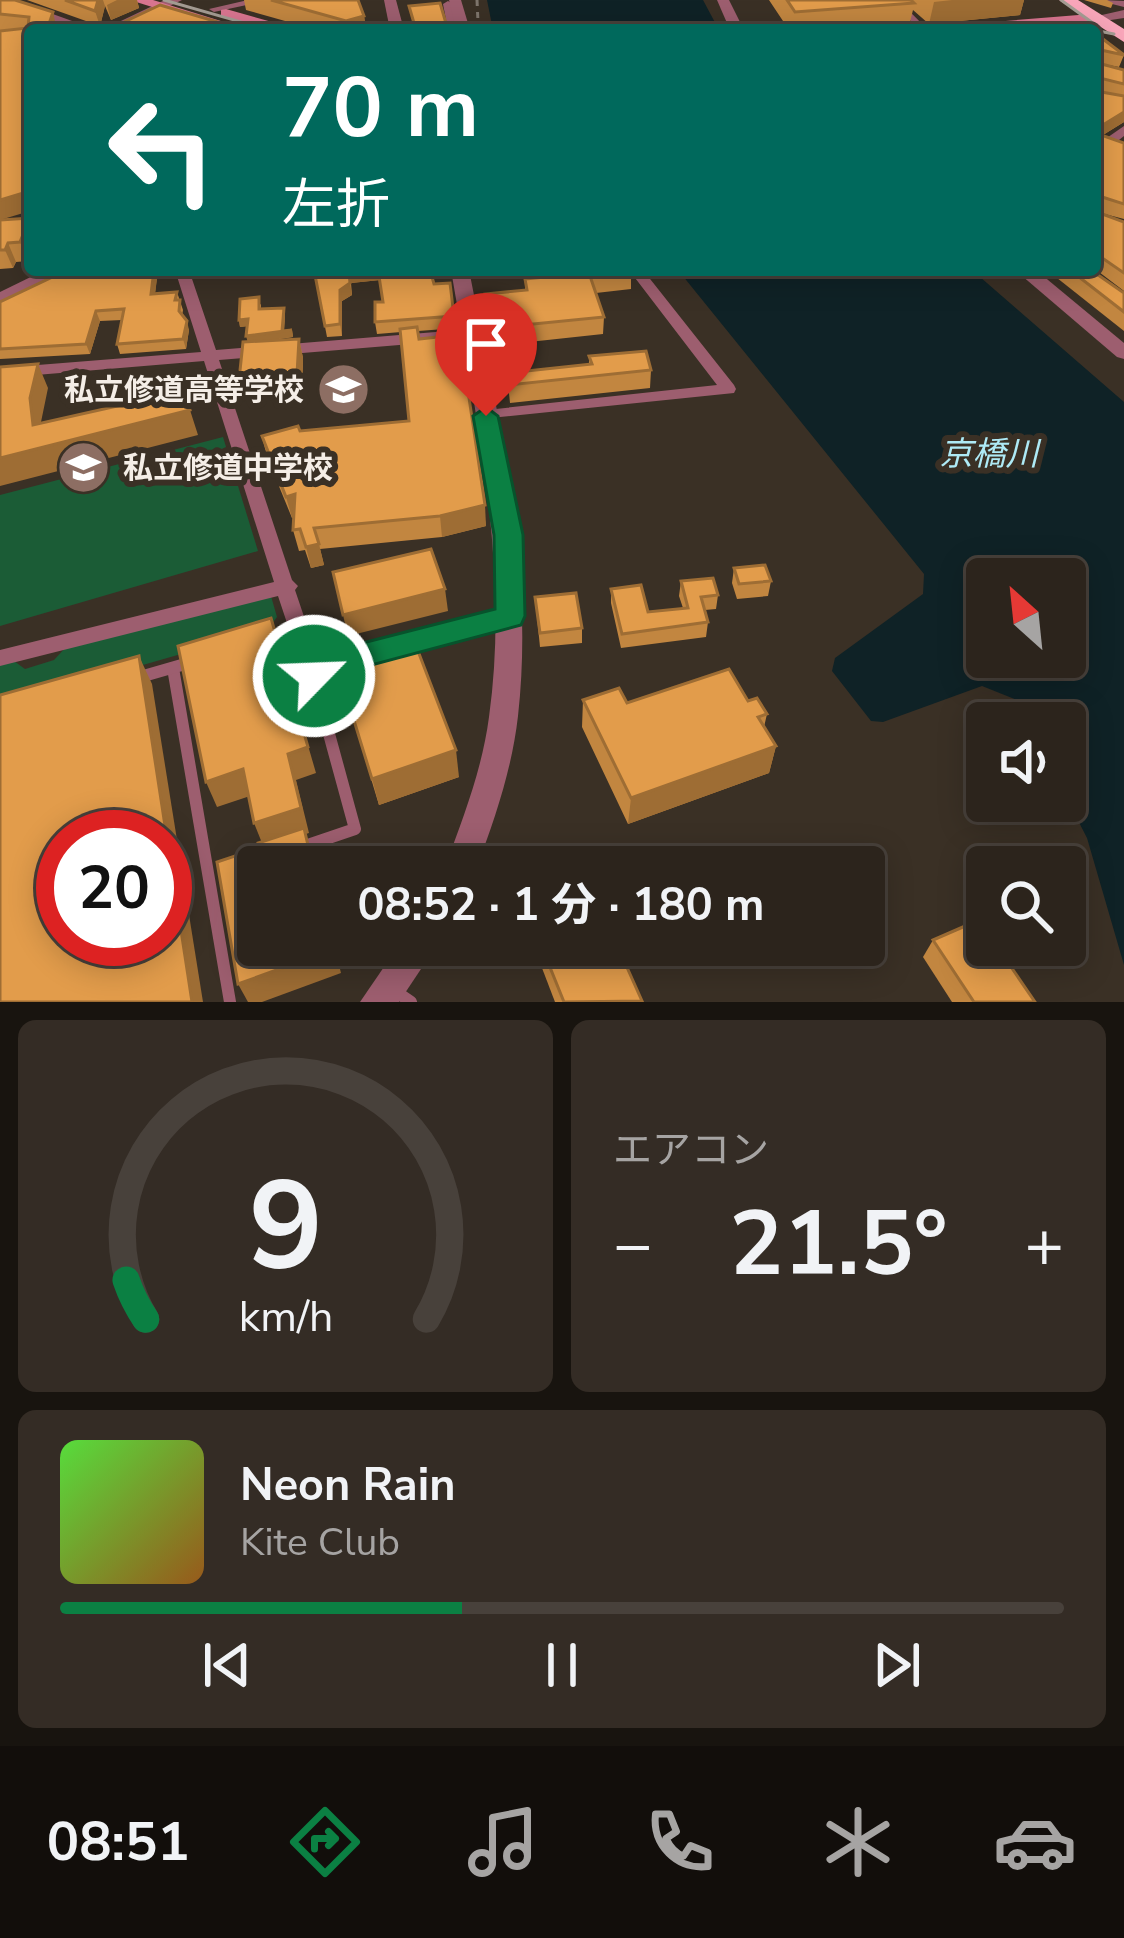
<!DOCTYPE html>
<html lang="ja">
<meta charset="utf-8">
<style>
:root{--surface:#2c241c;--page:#342c25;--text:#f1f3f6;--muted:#a6a4a3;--line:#48413b;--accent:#0b8043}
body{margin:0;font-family:"Nunito Sans","Noto Sans JP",sans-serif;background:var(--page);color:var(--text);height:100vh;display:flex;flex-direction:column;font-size:45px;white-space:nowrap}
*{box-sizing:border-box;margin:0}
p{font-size:39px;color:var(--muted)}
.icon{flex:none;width:66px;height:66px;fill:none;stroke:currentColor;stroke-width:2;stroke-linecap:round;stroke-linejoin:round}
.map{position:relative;height:1002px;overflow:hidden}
.panel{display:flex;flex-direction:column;gap:18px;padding:18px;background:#18140f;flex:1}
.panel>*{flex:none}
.banner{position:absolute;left:24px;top:24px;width:1077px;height:252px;border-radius:12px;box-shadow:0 6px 30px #0003,0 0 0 3px var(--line);background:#00695c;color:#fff;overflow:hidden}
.needle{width:78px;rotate:333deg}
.controls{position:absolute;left:966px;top:558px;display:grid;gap:24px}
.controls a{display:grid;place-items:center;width:120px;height:120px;border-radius:12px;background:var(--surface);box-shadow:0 6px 30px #0003,0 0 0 3px var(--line);font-size:60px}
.speed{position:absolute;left:36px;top:810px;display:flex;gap:24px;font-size:60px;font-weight:700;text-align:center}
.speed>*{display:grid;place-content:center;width:156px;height:156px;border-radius:50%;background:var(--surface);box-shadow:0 6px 30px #0003,0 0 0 3px var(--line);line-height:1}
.speed .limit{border:18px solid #d22;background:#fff;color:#111}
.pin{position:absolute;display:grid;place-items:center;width:102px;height:102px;color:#fff;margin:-123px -51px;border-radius:50% 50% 50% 0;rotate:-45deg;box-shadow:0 0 12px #0007}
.pin .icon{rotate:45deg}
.me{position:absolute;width:132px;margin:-66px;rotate:66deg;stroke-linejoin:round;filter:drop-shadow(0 0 9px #0008)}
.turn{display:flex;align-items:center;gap:42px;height:252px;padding:0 60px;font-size:54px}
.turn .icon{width:156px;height:156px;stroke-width:2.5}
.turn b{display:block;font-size:84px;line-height:102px}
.big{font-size:90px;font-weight:700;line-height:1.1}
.panel .tile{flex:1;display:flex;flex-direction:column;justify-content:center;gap:18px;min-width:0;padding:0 42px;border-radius:18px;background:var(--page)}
.panel .dial{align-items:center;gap:0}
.dial svg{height:312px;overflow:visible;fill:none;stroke:var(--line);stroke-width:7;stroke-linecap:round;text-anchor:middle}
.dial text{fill:var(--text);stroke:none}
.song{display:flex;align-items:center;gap:36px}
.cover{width:144px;height:144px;border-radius:18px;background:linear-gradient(135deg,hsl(110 70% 55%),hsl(30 70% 35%))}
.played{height:12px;border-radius:6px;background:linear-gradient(90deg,var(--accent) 40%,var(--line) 40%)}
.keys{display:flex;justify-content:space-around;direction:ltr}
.heat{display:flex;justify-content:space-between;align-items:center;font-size:66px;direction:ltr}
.panel .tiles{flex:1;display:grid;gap:18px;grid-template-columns:1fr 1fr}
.tile:last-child{grid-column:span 2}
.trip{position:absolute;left:237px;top:846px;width:648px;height:120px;border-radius:12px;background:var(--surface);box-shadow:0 6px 30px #0003,0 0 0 3px var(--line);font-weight:700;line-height:120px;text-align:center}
.tabs{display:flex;height:192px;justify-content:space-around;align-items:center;background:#120e0b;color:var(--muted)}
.tabs .icon{width:84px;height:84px}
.tabs .current{color:var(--accent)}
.tabs b{font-size:54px;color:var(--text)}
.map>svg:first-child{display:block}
.green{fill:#1b5c36}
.water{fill:#0f2226;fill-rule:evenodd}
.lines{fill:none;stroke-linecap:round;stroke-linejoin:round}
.path{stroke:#7e756c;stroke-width:3;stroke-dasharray:6 6;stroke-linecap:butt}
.service-far2{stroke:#9d5e6f;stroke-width:6}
.service-far1{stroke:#9d5e6f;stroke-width:9}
.service{stroke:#9d5e6f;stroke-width:12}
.minor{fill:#9d5e6f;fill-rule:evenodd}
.tertiary{fill:#9d5e6f;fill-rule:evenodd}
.secondary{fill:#d97590;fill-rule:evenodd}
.trunk{fill:#f9a6ba;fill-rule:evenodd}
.tram{stroke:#a49c93;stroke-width:3}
.wall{fill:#c28640;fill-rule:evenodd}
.shaded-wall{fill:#9e6d34}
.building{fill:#e29c4b;stroke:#9e6d34;stroke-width:3;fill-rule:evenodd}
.route{fill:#0b8043;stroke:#07532c;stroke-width:3}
.labels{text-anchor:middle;stroke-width:12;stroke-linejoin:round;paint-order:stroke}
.poi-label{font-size:30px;font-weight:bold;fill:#f5eee7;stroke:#3a3025;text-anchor:end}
.water-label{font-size:33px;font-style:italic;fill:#aeeaf6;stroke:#3a3025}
</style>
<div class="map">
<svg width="1124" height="1002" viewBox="0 0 1124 1002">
<rect width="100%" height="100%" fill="#3a3025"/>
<g class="green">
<polygon points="223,437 258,551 0,626 0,495"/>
<polygon points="271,596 277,617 268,629 0,706 0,665 14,661 25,669 54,660 67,646"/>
</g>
<g class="water">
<polygon points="487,0 703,0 719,30 493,30"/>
<path d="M678 270H972L1124 402V965L1087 838 1065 795V723H1029L1017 700 982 686 883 722 871 721 832 671 835 658 923 594 924 574ZM987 579H1065V657H987Z"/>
</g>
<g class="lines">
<polyline class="path" points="477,0 478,22"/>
<polyline class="service-far2" points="894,0 924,30"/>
<polyline class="service-far1" points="266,639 301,629"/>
<g class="service">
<polyline points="173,668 230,1002"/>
<polyline points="140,677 192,662"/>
<polyline points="299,848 355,829 311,668"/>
<polyline points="395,991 411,1002"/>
</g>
<g class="minor">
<polygon points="248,0 270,0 214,12 209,9"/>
<polygon points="1102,0 1124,1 1124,7 1104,2"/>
<polygon points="448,1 453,4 458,30 448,30 443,4"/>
<polygon points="1124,126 1124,136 1114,144 1124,147 1124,155 1101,148 1101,142"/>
<polygon points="175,270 189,270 216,350 472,329 480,334 472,339 219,360 292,580 298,586 295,590 318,658 360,647 367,649 370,655 367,661 311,676 304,674 278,596 0,666 0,650 274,582 204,361 0,378 0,368 201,352"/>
<polygon points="629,270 643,270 734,385 736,389 734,393 480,419 478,415 486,410 717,385"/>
<polygon points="510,609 517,611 520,617 517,623 393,655 386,653 383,647 386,641 393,639"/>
</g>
<g class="tertiary">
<polygon points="0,0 14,0 97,30 77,30 0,4"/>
<polygon points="165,0 182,0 120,30 102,30"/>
<polygon points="384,0 396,0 404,30 390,30"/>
<polygon points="449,0 461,0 470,30 456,30"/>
<polygon points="717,0 729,0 744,30 730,30"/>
<polygon points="1124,10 1124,18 1091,23 1084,19"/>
<polygon points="45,270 69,270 0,306 0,292"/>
<path d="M451 270H469C498 417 535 566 518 716 512 769 495 818 477 867H445C463 818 482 770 489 717 510 568 476 417 451 270Z"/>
<polygon points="1015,270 1036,270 1124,343 1124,359 1117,357"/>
<polygon points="399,945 437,945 399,1002 360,1002"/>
</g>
<g class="secondary">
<polygon points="130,0 153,0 250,30 225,30"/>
<polygon points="226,9 290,27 293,30 268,30 221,16 221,10"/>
<polygon points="1091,14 1099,19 1096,22 948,30 956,25"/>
</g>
<polygon class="trunk" points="1059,0 1078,0 1124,29 1124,42"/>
<g class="tram">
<polyline points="164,0 269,30"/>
<polyline points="1061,0 1097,26"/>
<polyline points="1007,30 1073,26 1114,34"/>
</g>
</g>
<g class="wall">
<polygon points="0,0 58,28 57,30 30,30 1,220 30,218 30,254 28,261 16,262 13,268 0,269"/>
<polygon points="27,0 137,0 139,8 111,20 105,6 100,26"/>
<polygon points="244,0 358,0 364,16 366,30 317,30 246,10"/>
<polygon points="769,0 1024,0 1020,15 929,24 913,10 909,26 853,30 789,30"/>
<polygon points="1084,0 1107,0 1113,3 1111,8"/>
<polygon points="1095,33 1124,55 1119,67 1098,63 1124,70 1124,122 1103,135 1124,143 1124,219 1097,212 1124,222 1124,291 1095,269"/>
<polygon points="99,270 158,270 155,293 177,292 183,310 182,316 189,330 186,349 120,354 117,344 122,320 100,321 90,354 0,359 0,302"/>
<path d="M314 270 434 284 450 283 486 526 442 537 320 549 324 565 311 568 305 550 299 551 293 530 294 517 292 518 267 457 262 436 409 421 401 332 377 334 375 322 383 302 380 280 351 283 352 295 342 301V336L327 337ZM445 329 446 336 419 339 418 331Z"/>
<polygon points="564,270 631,272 631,289 596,293 604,317 603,334 493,346 486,311 485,294 525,290 525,279 564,275"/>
<polygon points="1047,270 1091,270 1124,293 1124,331"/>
<polygon points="261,304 261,309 284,308 285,315 284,331 292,330 293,337 266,341 299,339 303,358 302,394 244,400 239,380 248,342 247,326 240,327 239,320"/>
<polygon points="589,356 651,370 650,388 510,403 507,373 589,365"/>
<polygon points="734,568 771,581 768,596 737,599 732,583"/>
<polygon points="681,581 718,595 716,609 705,610 708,622 706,637 621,648 611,603 611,589 648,612 683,608 679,596"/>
<polygon points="535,597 582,628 582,643 540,647"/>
<polygon points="336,662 459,777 379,805"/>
<polygon points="583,700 627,703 748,701 767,714 764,727 776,746 769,773 628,824 582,727"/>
<polygon points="987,884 987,917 984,919 971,900 978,887"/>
<polygon points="933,940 1035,1002 952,1002 923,957"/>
<polygon points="541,945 642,1002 555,1002 542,968"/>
</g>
<g class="shaded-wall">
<polygon points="98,0 103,0 105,6 100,26 95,11"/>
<polygon points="117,0 137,0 139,8 111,20 107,5"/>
<polygon points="952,0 1024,0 1020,15 929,24 934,2"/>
<polygon points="53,12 57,30 47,30"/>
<polygon points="364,16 366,30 347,30 346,21"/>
<polygon points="1124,112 1124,122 1098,138 1103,125"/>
<polygon points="30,191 30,211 0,220 0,200"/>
<polygon points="24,232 30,248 28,261 20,242"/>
<polygon points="8,243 16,262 13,268 5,250"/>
<polygon points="154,270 158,270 154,303 151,294"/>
<polygon points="362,270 378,270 380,280 351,283 349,272"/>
<polygon points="350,283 352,295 342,301 342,336 340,324 340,290"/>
<polygon points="284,308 285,315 284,331 292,330 293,337 248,343 246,336"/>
<polygon points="96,311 100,321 90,354 86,344"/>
<polygon points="248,319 250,326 240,327 239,320"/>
<polygon points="187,321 189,330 186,349 183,339"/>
<polygon points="299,339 303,358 302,394 297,374"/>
<polygon points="38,364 48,388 41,422 44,447 190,410 198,435 0,486 0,458 33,425 30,398"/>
<polygon points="295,494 300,515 292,518 286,497"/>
<polygon points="485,505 486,526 442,537 440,516"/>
<polygon points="319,544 324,565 311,568 306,547"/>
<polygon points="445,589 448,611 348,636 343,615"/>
<polygon points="271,618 316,773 296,780 309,833 306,834 316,867 264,848 254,823 288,754"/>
<polygon points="139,656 152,684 203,1002 192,1002"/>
<polygon points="776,746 769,773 628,824 631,798"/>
<polygon points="456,750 459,777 379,805 372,779"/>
<polygon points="243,769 253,795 217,807 206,782"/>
<polygon points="331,945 334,945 341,973 262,1002 248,1002 238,984"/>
</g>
<g class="building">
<polygon points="0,0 15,0 53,12 47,30 30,30 30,191 0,200 0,31 28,28 29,17 0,14"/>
<polygon points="65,0 98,0 95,11"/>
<polygon points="271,0 358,0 364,16 346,21"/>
<polygon points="787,0 911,0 914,3 795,12"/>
<polygon points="440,3 448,30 416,30 409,6"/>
<polygon points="160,5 245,30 138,30 120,24"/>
<polygon points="1085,25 1091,30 1045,30 1050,27"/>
<polygon points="1095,33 1124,55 1096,49 1098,63 1124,70 1124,84 1100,78 1096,91 1124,96 1124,112 1103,125 1101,135 1124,143 1124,204 1102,197 1097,212 1124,222 1124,273 1095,253"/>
<polygon points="30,218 30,232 24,232 20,242 8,243 5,250 0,250 0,220"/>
<polygon points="99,270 154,270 151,294 177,292 175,300 180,300 179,311 187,321 183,339 117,344 124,309 96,311 86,344 0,349 0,302 61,273"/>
<polygon points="314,270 362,270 349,272 350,283 340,290 340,324 325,326"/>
<polygon points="378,270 430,270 434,284 450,283 454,316 375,322 375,302 383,302"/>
<polygon points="564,270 631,270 631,272 590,276 604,317 492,328 485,294 527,290 525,279 566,275"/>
<polygon points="1070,270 1091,270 1124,293 1124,312"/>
<polygon points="259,297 259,309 284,308 282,331 292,330 246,336 248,319 239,320 240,299"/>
<polygon points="458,324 485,505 440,516 314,528 319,544 306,547 300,529 293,530 295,494 286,497 262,436 298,426 300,431 409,421 400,329 417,327 419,339 447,336 445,325"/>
<polygon points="299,339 297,374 239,380 243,342"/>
<polygon points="646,351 651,370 509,385 507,373 592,364 589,356"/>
<polygon points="38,364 30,398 33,425 184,391 190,410 0,458 0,367"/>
<polygon points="431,549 445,589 343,615 333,572"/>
<polygon points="765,565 771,581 739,584 734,568"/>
<polygon points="713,578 718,595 701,597 708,622 622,634 611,589 641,585 648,612 688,608 681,581"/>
<polygon points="576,593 582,628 540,633 535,597"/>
<polygon points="271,618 308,747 288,754 301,808 254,823 243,769 206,782 178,646"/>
<polygon points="413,638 456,750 372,779 336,662"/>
<path d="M139 656 192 1002H0V695ZM63 837H165V939H63Z"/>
<polygon points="729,669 748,701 757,698 767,714 758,717 776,746 631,798 583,700 619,688 627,703"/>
<polygon points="304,828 313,867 258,867 258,945 331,945 332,950 238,984 217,862 259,848 258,843"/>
<polygon points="987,884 987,900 978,887"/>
<polygon points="979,920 987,932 987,945 996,945 1035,1002 974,1002 933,940"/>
<polygon points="541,945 617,945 642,1001 564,1002"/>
</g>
<polygon class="route" points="486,407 498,416 523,535 525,616 521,625 330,676 325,685 303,685 296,668 300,659 495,609 494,535 473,416"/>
<defs>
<symbol id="school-disc" viewBox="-11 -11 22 22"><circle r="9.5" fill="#8d6e63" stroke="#3a3025"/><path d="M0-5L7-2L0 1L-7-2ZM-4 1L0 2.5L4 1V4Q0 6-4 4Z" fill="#fff"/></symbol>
</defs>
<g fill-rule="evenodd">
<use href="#school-disc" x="314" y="360" width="59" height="59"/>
<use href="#school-disc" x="54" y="438" width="59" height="59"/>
</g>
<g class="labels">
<g class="poi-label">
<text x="304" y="400">私立修道高等学校</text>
<text x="123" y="478" text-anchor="start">私立修道中学校</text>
</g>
<g class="water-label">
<text x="989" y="465">京橋川</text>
</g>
</g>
</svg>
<div class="controls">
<a><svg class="needle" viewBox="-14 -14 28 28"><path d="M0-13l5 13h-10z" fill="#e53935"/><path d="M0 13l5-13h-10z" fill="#a6a4a3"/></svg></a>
<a><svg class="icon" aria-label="sound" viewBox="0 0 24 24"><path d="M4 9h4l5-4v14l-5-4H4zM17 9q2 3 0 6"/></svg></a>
<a><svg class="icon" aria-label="search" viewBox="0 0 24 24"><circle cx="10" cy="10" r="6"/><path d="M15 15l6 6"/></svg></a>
</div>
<div class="speed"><div class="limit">20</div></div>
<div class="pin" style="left:486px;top:416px;background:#d93025"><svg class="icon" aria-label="arrive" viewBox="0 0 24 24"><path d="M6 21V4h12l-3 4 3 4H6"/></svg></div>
<svg class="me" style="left:314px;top:676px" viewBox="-20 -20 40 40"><circle r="17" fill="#0b8043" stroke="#fff" stroke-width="3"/><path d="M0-11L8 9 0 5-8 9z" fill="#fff"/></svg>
<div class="trip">08:52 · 1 分 · 180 m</div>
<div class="banner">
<div class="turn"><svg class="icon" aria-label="left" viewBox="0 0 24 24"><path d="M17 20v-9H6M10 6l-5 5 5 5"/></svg><div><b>70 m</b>左折</div></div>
</div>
</div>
<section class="panel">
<div class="tiles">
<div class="tile dial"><svg viewBox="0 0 100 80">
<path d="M14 69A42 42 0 1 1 86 69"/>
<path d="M14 69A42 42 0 0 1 9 59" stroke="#0b8043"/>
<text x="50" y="56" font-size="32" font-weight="700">9</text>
<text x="50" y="72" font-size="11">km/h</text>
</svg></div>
<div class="tile"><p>エアコン</p>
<div class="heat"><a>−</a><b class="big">21.5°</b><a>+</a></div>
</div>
<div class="tile">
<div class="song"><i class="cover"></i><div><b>Neon Rain</b><p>Kite Club</p></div></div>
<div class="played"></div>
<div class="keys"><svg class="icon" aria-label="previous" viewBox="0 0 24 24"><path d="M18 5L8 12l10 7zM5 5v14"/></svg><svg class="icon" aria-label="pause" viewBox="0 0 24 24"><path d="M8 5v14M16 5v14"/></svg><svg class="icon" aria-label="next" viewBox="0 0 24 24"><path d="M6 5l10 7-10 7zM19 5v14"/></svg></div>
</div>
</div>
</section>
<nav class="tabs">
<b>08:51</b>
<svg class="icon current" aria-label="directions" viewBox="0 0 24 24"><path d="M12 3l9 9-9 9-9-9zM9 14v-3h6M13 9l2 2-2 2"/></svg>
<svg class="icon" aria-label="music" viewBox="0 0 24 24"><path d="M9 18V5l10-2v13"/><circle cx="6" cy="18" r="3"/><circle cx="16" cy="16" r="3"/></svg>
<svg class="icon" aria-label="phone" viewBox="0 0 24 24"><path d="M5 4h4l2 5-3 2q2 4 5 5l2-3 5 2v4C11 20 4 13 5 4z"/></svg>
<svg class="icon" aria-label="climate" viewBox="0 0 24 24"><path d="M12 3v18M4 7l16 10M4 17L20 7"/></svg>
<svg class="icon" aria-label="car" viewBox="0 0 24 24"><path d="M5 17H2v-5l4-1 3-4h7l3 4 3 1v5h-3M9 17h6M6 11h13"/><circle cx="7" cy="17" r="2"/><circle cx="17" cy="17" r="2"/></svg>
</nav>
